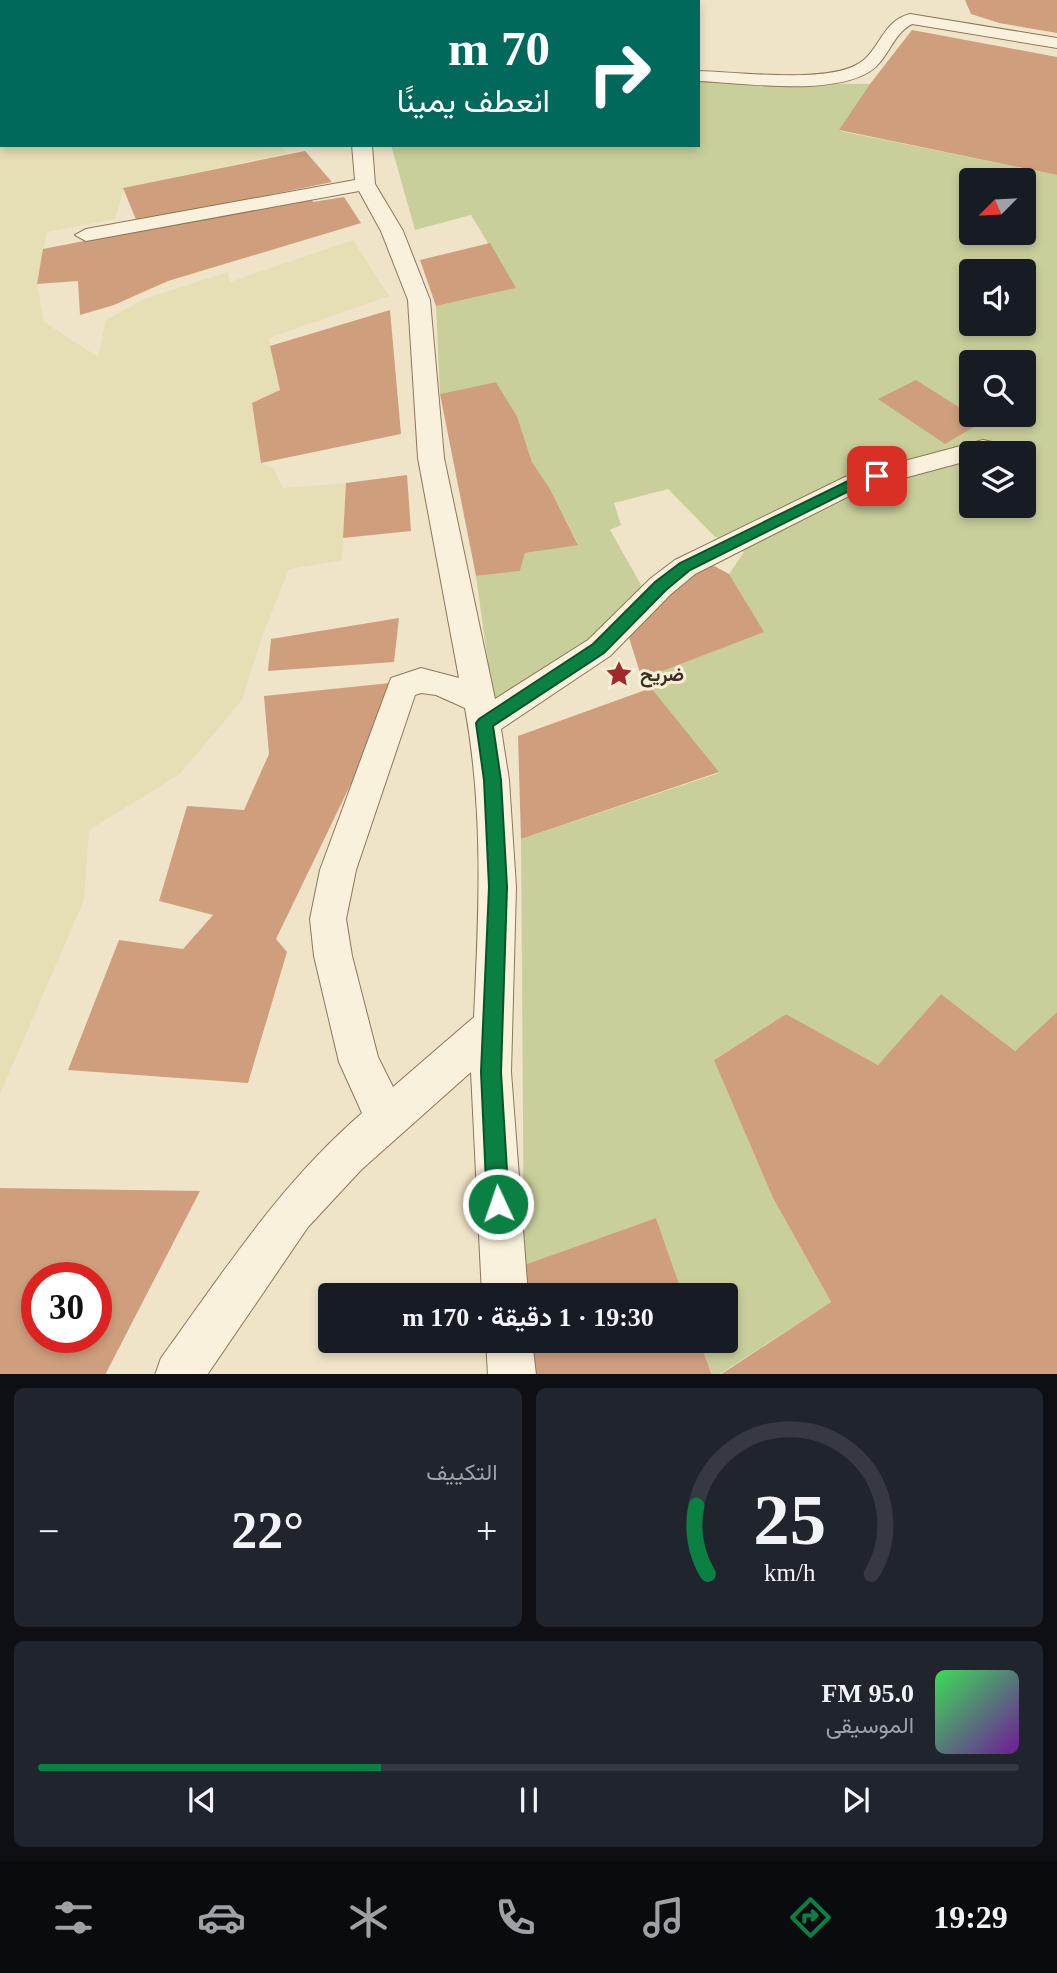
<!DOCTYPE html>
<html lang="ar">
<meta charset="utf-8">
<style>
:root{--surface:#171b24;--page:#20242c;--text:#f1f3f6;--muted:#9ea1a6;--line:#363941;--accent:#0b8043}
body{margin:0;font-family:"Times New Roman",Vazirmatn,serif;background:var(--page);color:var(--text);direction:rtl;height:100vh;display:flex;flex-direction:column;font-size:26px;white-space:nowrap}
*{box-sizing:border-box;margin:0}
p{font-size:23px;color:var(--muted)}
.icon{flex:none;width:38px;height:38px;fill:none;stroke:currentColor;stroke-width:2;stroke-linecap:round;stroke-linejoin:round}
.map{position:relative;height:1374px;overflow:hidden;direction:ltr}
.panel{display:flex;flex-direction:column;gap:14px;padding:14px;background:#0d0f14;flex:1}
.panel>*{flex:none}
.banner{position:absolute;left:0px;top:0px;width:700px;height:147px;box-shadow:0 4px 10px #0003;direction:rtl;background:#00695c;color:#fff;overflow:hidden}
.needle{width:46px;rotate:246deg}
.tools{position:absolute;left:959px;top:168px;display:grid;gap:14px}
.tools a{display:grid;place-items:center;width:77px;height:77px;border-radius:7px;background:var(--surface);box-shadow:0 4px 10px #0003;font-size:35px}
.speed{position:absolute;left:21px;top:1262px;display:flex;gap:14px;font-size:35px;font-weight:700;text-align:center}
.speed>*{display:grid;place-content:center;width:91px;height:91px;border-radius:50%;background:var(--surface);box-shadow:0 4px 10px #0003;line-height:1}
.speed .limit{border:10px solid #d22;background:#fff;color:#111}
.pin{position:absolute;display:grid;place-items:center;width:60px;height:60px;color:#fff;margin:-30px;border-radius:14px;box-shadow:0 4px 10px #0006}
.me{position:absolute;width:77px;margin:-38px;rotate:357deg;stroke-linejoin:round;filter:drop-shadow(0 0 5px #0008)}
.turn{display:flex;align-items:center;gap:24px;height:147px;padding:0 35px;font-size:32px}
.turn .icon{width:91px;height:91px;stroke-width:2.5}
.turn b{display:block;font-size:49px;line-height:60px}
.big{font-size:52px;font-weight:600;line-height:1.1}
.panel .widget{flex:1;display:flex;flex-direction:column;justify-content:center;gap:10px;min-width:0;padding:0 24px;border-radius:10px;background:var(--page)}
.panel .dial{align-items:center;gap:0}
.dial svg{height:182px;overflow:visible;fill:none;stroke:var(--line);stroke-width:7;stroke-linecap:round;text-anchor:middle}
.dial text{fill:var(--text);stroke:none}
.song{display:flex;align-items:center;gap:21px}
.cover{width:84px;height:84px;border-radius:10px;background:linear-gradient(135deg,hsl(130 70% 55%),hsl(280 70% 35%))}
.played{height:7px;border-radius:4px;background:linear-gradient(90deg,var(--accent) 35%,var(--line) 35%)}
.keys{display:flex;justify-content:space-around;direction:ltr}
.heat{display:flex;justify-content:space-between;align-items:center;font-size:38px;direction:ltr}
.panel .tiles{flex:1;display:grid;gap:14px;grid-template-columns:1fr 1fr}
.widget:last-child{grid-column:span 2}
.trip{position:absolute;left:318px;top:1283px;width:420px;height:70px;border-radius:7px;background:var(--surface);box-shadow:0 4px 10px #0003;font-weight:600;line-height:70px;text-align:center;direction:rtl}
.tabs{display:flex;height:112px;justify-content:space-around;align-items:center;background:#090b0e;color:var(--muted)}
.tabs .icon{width:49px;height:49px}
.tabs .selected{color:var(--accent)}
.tabs b{font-size:32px;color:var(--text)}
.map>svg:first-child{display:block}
.farmland{fill:#e6deb5}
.green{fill:#c9cf9b;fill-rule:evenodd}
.building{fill:#cf9f7d;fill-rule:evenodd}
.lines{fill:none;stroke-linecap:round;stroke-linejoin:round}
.service-casing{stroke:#8d765c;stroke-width:2}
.minor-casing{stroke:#8d765c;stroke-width:2}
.service{fill:#faf1dc;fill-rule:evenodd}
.minor{fill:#faf1dc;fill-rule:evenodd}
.route{fill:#0b8043;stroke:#07532c;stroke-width:2}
.labels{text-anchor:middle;stroke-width:6;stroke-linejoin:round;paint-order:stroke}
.poi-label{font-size:19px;font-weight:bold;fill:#3d2e20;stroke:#f7eed8;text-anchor:start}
</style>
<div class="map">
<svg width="1057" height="1375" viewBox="0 0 1057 1375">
<rect width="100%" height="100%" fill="#f0e4c8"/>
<polygon class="farmland" points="0,98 2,145 278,145 288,153 124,188 115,219 47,232 37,284 44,322 98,357 106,320 144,299 228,272 230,282 353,240 389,296 269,338 280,390 252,404 261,463 274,469 283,488 346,483 342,560 289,569 262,637 242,700 180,774 89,830 84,900 0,1094"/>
<path class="green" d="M698 82 870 84 840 131 1057 175V1012L1015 1051 941 994 878 1065 786 1014 715 1059 773 1198 831 1302 720 1374H712L699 1341 726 1340V1295H683L656 1218 524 1265 521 839 719 773 642 679 763 632 729 574 744 552 714 536 668 489 614 503 621 525 610 530 644 590 602 639 494 707 476 576 520 571 525 553 578 544 550 489 532 462 517 416 496 382 440 394 436 306 515 288 471 215 415 230 391 145H698ZM971 180H1024V233H971ZM971 271H1024V324H971ZM971 362H1024V415H971ZM971 453H1024V506H971Z"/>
<g class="building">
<polygon points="965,0 1057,0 1057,33 999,23 971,14"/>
<polygon points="912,30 1057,57 1057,175 839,130 870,84"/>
<polygon points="305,151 332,182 137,222 123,188"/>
<polygon points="310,197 313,202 344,197 361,223 168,281 114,305 80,315 78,281 37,284 43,249"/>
<polygon points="490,243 516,288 436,306 420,260"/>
<polygon points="390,310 401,434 261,463 252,403 280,390 270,346"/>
<polygon points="916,380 971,415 984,421 945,444 878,399"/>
<polygon points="496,382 517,416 532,462 550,489 578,545 525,553 520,571 476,576 440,394"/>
<polygon points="407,475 411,531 343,538 346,483"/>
<polygon points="707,562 729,574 764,632 642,679 626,628"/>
<polygon points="399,618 394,662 268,671 271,639"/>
<polygon points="400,682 276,939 287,952 248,1083 68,1070 119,940 183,949 213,915 159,901 187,806 244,810 269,754 264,696"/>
<polygon points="651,688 719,772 521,839 518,736"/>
<polygon points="941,994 1015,1051 1057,1012 1057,1375 720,1375 831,1302 773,1198 714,1060 786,1014 878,1065"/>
<path d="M0 1188 200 1191 105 1375H0ZM37 1278H96V1337H37Z"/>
<polygon points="656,1218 683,1295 526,1295 524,1265"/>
<polygon points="530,1340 699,1340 712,1375 533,1375"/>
</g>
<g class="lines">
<defs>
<polygon id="service" points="2,57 2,63 0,64 0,58"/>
<g id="minor">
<polygon points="42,0 58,0 59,2 43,2"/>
<path d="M910 14 1057 38V48L912 24C892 34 888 61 869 72 829 96 745 83 698 81V71C737 72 823 83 856 65 880 53 881 21 910 14Z"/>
<path d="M352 145H372L375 184 403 231 430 300 444 458 495 699 588 640 651 578 675 560 845 477 983 440 992 442 996 448 993 453H971V460L863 489 695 574 671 594 610 656 501 729 509 780 516 887 511 1072 528 1295H482L471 1072 361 1170 308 1227 207 1375H155L161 1358C225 1270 279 1185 362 1113L339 1062 314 956 310 919 320 870 391 678 421 668 459 678 418 458 408 300 381 231 359 191 86 241 75 235 86 229 355 180ZM421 693 436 695 465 708C484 811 479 914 474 1017L393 1087 378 1057 352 956 346 919 356 870 415 695Z"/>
<polygon points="486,1340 532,1340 536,1375 488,1375"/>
</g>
</defs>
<use href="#service" class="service-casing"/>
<use href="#minor" class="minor-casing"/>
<use href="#service" class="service"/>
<use href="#minor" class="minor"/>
</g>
<polygon class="route" points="877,472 884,476 882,479 859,486 690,570 666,590 604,653 493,726 501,780 507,887 501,1072 509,1204 506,1212 498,1215 490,1212 487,1204 481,1072 489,887 484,780 476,723 479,719 593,644 655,582 680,563 850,480"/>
<defs>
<symbol id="sight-bare" viewBox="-9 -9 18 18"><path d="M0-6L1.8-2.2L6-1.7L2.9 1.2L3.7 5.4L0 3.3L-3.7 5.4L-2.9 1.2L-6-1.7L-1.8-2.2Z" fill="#9e2a2b" stroke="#f7eed8" stroke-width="2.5" paint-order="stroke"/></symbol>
</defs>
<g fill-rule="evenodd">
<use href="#sight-bare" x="600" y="655" width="38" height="38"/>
</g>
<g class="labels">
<g class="poi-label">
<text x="640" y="681">ضريح</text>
</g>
</g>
</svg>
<div class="tools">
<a><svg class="needle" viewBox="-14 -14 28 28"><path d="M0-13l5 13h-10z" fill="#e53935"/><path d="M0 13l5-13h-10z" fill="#9ea1a6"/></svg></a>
<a><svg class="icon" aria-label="sound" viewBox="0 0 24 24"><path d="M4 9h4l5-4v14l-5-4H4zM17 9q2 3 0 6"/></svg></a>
<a><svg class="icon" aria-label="search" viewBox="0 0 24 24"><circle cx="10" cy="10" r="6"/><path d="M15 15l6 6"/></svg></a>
<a><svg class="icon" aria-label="layers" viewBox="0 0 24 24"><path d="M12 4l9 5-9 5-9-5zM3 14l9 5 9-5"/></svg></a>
</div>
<div class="speed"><div class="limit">30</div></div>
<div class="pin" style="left:877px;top:476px;background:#d93025"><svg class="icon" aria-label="arrive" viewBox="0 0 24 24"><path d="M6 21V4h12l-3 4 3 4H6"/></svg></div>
<svg class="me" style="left:498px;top:1204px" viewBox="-20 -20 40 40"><circle r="17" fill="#0b8043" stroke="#fff" stroke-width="3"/><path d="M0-11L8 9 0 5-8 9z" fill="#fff"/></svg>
<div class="trip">19:30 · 1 دقيقة · 170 m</div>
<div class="banner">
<div class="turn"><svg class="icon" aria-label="right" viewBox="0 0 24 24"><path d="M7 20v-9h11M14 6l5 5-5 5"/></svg><div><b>70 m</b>انعطف يمينًا</div></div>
</div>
</div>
<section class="panel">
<div class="tiles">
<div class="widget dial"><svg viewBox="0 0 100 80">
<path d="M14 69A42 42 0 1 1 86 69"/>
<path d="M14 69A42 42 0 0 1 9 39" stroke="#0b8043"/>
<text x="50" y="56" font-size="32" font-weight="700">25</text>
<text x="50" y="72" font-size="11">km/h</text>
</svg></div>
<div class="widget"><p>التكييف</p>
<div class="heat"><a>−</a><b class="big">22°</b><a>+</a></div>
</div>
<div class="widget">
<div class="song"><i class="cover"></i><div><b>95.0 FM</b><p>الموسيقى</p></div></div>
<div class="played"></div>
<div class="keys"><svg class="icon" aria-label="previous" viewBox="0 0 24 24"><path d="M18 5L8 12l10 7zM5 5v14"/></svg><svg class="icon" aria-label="pause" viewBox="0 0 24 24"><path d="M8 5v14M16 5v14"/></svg><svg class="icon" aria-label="next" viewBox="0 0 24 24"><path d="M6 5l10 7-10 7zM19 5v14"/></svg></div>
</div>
</div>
</section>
<nav class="tabs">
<b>19:29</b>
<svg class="icon selected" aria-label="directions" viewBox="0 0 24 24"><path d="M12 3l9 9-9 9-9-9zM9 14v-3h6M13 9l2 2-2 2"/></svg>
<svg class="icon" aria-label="music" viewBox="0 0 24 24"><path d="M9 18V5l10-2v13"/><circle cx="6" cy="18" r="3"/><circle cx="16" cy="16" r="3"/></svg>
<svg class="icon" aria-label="phone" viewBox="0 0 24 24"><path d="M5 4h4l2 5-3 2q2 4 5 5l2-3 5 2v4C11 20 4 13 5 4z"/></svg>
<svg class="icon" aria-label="climate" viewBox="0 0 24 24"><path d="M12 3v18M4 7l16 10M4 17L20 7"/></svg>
<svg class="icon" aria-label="car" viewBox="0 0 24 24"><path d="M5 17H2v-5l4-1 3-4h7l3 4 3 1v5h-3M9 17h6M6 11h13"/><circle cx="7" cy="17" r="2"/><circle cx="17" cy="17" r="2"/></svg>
<svg class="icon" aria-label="filters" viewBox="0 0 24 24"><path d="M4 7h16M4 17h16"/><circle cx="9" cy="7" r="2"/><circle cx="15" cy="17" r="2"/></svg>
</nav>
